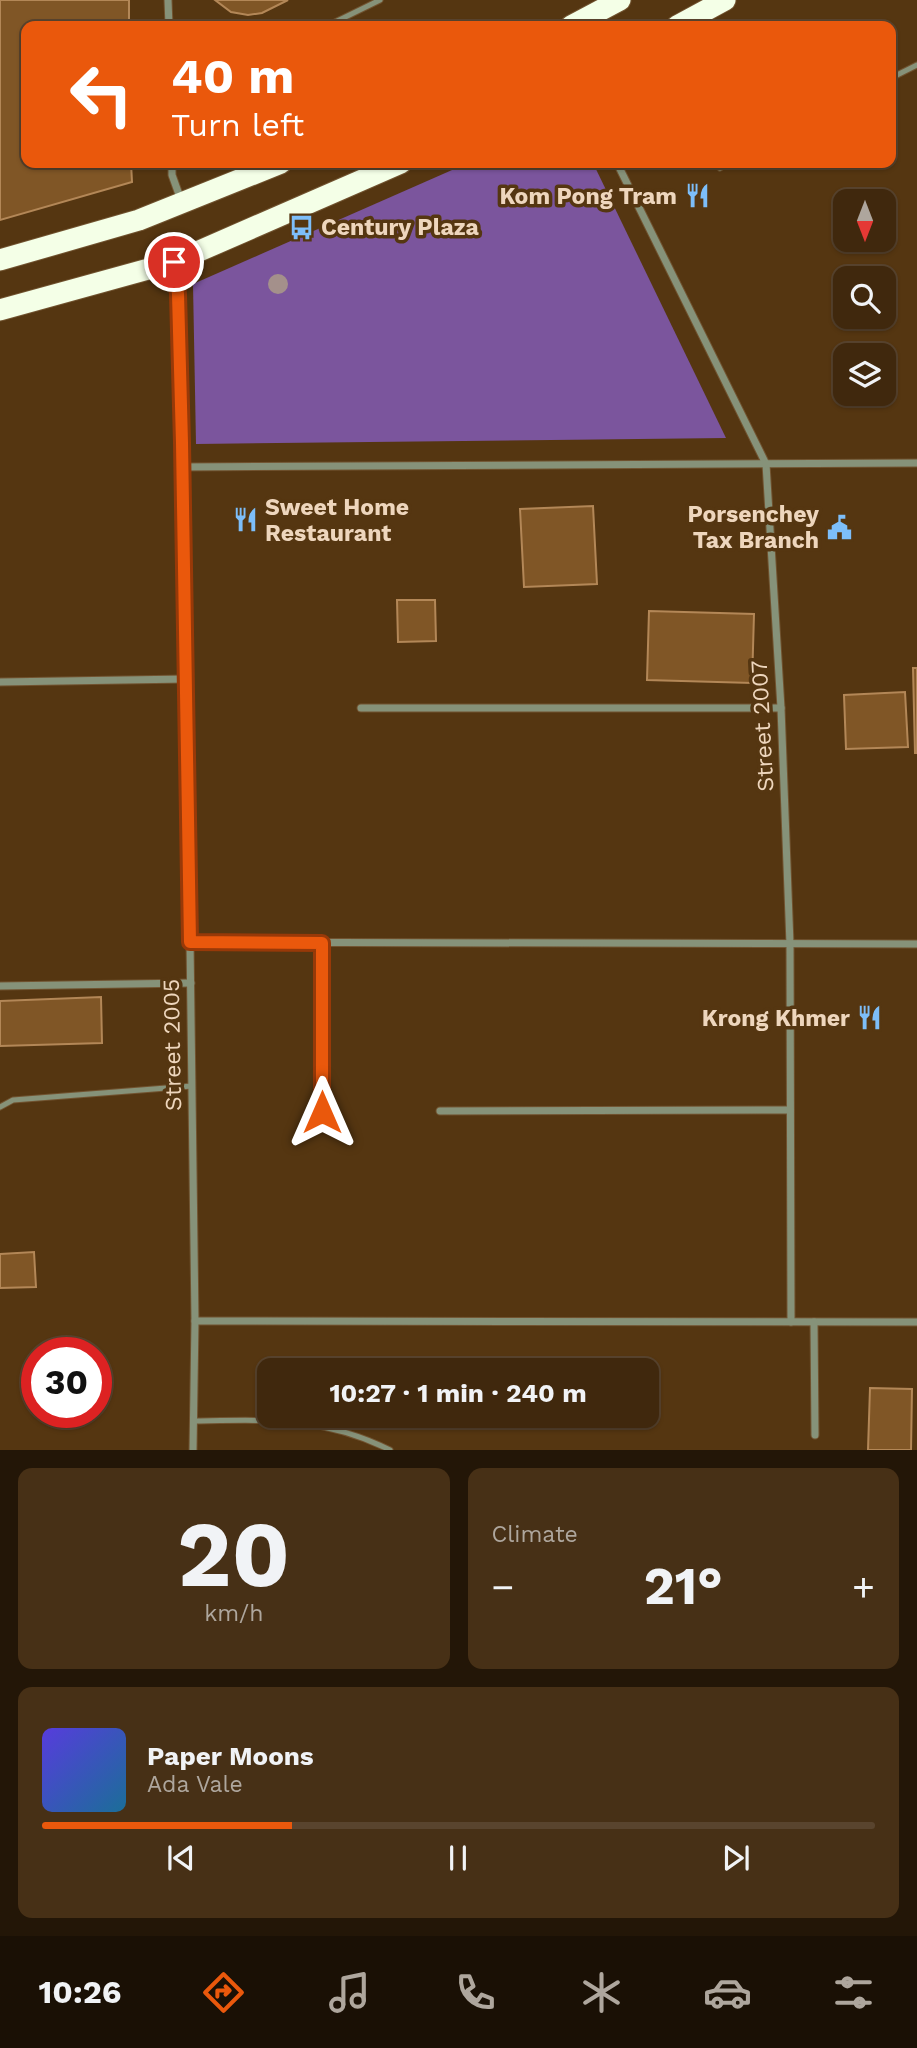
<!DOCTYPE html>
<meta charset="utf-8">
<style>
:root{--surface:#40280d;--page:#473016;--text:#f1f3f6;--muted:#aea69d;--line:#59442e;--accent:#ea580c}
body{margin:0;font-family:"Work Sans",sans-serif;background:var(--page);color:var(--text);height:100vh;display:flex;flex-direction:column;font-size:26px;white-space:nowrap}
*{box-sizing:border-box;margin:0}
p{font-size:23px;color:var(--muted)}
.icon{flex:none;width:38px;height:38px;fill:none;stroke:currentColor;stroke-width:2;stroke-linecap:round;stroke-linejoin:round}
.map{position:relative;height:1450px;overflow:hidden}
.side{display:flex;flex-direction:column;gap:18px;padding:18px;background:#231607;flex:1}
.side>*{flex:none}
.banner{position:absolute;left:21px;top:21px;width:875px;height:147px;border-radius:14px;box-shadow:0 2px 5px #0004,0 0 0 2px var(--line);background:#ea580c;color:#fff;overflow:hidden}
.needle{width:46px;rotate:180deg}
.fabs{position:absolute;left:833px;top:189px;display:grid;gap:14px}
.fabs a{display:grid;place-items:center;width:63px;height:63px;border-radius:14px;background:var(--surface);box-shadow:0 2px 5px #0004,0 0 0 2px var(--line);font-size:35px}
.speed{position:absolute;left:21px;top:1337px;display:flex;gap:14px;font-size:35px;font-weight:700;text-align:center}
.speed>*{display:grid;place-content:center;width:91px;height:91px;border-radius:50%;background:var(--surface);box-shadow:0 2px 5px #0004,0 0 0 2px var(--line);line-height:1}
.speed .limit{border:10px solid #d22;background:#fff;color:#111}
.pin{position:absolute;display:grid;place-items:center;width:60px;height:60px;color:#fff;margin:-30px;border:4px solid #fff;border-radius:50%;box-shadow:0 2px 7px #0007}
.me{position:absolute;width:77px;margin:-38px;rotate:0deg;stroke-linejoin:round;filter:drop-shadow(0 0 5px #0008)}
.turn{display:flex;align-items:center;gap:24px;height:147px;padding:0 35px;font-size:32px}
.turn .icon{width:91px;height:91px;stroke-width:2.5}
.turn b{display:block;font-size:49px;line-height:60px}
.big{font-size:52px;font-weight:700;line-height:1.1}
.side .card{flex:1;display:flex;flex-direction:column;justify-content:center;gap:10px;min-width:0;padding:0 24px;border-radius:14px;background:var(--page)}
.side .dial{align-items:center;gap:0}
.dial b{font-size:91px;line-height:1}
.song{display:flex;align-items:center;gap:21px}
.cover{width:84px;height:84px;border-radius:10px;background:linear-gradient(135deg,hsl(250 70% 55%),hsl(200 70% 35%))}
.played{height:7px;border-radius:4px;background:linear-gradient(90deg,var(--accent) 30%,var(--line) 30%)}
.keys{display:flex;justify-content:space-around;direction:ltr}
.heat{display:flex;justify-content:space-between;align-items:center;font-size:38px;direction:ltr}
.side .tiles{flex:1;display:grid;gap:18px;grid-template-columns:1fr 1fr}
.card:last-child{grid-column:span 2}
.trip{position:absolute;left:257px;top:1358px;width:402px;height:70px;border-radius:14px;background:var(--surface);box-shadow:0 2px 5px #0004,0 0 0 2px var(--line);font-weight:700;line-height:70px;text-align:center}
.tabs{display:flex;height:112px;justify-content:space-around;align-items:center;background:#1a1005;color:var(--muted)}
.tabs .icon{width:49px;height:49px}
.tabs .on{color:var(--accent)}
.tabs b{font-size:32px;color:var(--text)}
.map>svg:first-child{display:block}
.green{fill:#7b559d}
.building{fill:#805626;stroke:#b38757;stroke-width:2}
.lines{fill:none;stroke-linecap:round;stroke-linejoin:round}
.lane-casing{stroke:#715330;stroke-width:7}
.street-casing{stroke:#715330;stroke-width:9}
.highway-casing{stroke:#715330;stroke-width:23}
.lane{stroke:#869279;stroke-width:5}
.street{stroke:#869279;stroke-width:7}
.highway{stroke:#f4ffe7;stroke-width:21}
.tree{fill:#a4908b}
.route-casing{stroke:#983908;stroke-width:18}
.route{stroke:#ea580c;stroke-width:12}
.labels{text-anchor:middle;stroke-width:7;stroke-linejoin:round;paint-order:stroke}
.poi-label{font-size:23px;font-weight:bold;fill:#eed6bd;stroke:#553611;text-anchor:end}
.street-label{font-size:23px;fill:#eed6bd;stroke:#553611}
</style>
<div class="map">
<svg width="917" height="1450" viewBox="0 0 917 1450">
<rect width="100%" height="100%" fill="#553611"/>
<polygon class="green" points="468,163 593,163 726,438 196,444 193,284"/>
<g class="building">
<polygon points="0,0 129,0 129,26 26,26 26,163 131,163 132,182 0,220"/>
<polygon points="215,0 288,0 262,13 248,15 231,12"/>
<polygon points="593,506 597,584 524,587 520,509"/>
<polygon points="397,600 435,600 436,641 398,642"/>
<polygon points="649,611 754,614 752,683 647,680"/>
<polygon points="913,668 917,668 917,753 915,753"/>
<polygon points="905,692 908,747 846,749 844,695"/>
<polygon points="101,997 102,1043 0,1046 0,1001"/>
<polygon points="34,1252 36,1287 0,1288 0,1254"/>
<polygon points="870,1388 912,1389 911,1450 868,1450"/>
</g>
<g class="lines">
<defs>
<g id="lane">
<polyline points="327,26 380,0"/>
<polyline points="891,78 917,65"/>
<polyline points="720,168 729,163"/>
<polyline points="0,1107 13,1100 192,1086"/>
<path d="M193 1421C266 1420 322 1416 390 1450"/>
</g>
<g id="street">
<polyline points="168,0 169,26"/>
<polyline points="172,163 172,175 181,200"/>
<polyline points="617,163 766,464 781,708 790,944 791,1322"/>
<polyline points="174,263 178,294 182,467 190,942 195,1321 193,1450"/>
<polyline points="182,467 917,463"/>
<polyline points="0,682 186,679"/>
<polyline points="361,708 781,708"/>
<polyline points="190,942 917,944"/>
<polyline points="0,986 191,983"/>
<polyline points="440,1111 790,1110"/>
<polyline points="322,1112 322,943"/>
<polyline points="195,1321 917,1322"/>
<polyline points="814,1322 815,1435"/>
</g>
<g id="highway">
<polyline points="571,26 620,0"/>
<polyline points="677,26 725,0"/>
<polyline points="0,260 139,220 281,163"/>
<polyline points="0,310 174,262 401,163"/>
</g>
</defs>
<use href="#lane" class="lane-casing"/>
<use href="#street" class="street-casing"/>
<use href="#highway" class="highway-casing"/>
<use href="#lane" class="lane"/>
<use href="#street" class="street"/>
<use href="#highway" class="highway"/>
</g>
<circle class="tree" cx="278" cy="284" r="10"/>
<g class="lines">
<defs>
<polyline id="route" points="174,262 178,294 182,443 190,942 322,943 322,1112"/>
</defs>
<use href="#route" class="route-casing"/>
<use href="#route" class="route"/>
</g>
<defs>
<symbol id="restaurant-bare" viewBox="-9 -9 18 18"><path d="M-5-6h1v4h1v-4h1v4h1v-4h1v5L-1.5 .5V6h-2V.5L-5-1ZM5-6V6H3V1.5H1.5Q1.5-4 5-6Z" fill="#7dbef9" stroke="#553611" stroke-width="2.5" paint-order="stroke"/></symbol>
<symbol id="bus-bare" viewBox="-9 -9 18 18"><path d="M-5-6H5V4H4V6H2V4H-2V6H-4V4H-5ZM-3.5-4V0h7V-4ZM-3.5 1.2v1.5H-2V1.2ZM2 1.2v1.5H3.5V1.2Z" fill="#7dbef9" stroke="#553611" stroke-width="2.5" paint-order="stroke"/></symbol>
<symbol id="civic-bare" viewBox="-9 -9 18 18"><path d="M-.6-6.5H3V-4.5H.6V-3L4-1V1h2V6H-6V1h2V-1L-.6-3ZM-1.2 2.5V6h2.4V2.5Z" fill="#7dbef9" stroke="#553611" stroke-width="2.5" paint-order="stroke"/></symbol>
</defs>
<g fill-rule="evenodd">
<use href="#restaurant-bare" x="680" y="178" width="35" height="35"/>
<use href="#bus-bare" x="284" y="210" width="35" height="35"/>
<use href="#restaurant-bare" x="228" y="502" width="35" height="35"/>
<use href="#civic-bare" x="822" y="510" width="35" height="35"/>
<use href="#restaurant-bare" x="852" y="1000" width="35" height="35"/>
</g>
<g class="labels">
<g class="poi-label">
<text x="677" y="204">Kom Pong Tram</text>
<text x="321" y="235" text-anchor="start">Century Plaza</text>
<text x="265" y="515" text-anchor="start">Sweet Home<tspan x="265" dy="26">Restaurant</tspan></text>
<text x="819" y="522">Porsenchey<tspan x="819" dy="26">Tax Branch</tspan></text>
<text x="850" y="1026">Krong Khmer</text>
</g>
<g class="street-label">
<text transform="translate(762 726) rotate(-93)" y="8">Street 2007</text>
<text transform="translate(172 1045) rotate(-91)" y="8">Street 2005</text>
</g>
</g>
</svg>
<div class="fabs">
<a><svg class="needle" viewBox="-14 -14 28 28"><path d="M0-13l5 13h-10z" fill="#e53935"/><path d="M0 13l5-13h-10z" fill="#aea69d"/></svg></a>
<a><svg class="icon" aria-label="search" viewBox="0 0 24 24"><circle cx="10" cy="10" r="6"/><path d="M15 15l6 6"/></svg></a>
<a><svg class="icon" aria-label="layers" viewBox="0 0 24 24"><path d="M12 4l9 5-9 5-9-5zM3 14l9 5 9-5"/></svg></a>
</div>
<div class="speed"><div class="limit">30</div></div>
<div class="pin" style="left:174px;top:262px;background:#d93025"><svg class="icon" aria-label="arrive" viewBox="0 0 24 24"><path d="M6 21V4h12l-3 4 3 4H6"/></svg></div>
<svg class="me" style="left:322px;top:1112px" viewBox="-20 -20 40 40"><path d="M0-17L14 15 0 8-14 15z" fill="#ea580c" stroke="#fff" stroke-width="4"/></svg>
<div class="trip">10:27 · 1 min · 240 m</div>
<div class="banner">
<div class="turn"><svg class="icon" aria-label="left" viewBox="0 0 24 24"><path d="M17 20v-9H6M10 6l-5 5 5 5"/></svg><div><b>40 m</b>Turn left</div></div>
</div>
</div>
<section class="side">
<div class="tiles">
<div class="card dial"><b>20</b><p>km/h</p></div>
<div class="card"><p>Climate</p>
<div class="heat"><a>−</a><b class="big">21°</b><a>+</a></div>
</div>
<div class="card">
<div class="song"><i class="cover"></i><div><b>Paper Moons</b><p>Ada Vale</p></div></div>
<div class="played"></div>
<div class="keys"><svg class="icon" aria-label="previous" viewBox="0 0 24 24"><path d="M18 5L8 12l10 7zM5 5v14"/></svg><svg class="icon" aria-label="pause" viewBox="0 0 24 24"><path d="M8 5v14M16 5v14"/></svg><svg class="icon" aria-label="next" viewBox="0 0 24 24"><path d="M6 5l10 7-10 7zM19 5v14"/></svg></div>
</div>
</div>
</section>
<nav class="tabs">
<b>10:26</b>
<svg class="icon on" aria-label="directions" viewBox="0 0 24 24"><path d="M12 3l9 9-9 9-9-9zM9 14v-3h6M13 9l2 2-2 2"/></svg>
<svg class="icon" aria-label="music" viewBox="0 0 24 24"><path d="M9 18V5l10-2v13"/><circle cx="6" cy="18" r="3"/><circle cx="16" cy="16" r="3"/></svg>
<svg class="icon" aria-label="phone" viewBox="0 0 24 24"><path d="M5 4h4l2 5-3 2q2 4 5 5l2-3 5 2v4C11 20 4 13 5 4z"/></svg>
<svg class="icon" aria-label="climate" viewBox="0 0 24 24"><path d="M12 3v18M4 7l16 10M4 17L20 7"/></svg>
<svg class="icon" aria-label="car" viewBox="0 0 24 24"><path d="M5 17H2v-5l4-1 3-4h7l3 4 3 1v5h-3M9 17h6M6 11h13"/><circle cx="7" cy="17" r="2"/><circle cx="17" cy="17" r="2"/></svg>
<svg class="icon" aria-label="filters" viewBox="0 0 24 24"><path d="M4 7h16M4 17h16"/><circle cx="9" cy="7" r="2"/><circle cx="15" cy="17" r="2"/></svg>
</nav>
